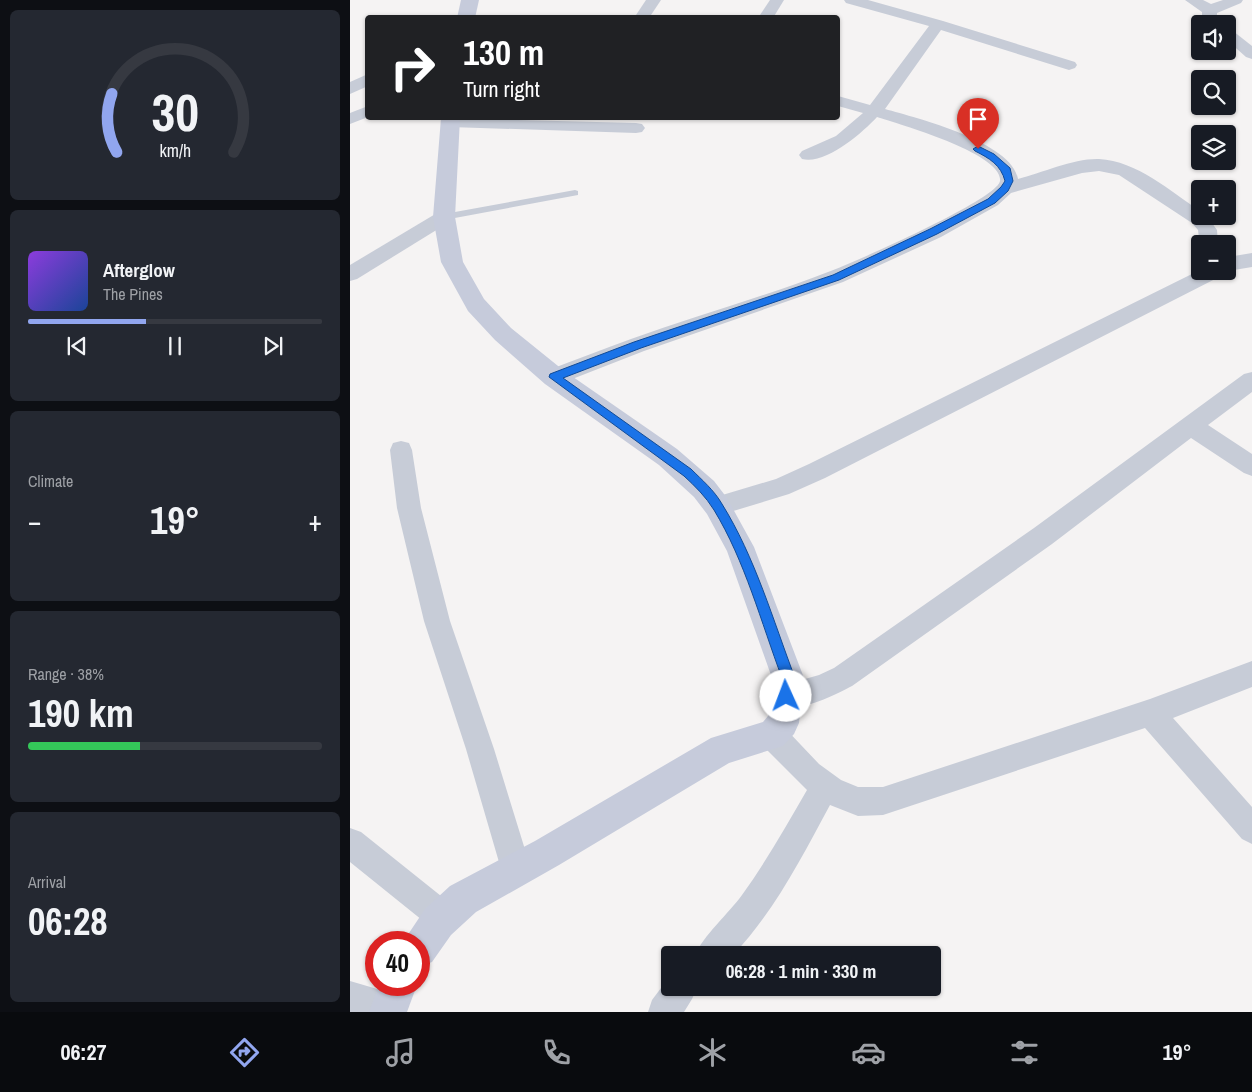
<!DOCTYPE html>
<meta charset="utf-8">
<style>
:root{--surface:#171b24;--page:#242831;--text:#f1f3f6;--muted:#9ea1a6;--line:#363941;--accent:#91a6ef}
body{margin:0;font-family:"Archivo Narrow",sans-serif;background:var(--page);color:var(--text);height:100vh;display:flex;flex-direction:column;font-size:19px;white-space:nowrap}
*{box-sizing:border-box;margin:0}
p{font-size:16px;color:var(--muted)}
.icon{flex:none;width:28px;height:28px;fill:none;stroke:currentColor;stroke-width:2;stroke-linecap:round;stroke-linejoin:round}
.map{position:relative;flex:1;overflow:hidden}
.panel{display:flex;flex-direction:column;gap:10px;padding:10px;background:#0d0f14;width:350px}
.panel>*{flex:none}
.banner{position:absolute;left:15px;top:15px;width:475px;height:105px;border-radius:5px;box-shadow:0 1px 4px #0004;background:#202124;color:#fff;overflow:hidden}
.fabs{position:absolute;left:841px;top:15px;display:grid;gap:10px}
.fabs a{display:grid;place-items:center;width:45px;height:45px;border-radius:5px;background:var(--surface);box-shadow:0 1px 4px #0004;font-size:25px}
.speed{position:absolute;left:15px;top:931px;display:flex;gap:10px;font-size:25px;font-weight:700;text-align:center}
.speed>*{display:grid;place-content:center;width:65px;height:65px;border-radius:50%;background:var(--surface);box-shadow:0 1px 4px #0004;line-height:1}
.speed .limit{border:8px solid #d22;background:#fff;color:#111}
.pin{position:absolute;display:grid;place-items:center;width:42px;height:42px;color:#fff;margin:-51px -21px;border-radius:50% 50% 50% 0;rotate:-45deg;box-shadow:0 0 5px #0007}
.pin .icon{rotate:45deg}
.me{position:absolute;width:55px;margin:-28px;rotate:358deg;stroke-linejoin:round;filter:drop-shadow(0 0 4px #0008)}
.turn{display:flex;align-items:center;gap:18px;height:105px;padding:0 15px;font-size:22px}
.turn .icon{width:65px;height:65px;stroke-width:2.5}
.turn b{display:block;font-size:35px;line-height:42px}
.big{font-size:38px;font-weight:800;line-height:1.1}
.panel .tile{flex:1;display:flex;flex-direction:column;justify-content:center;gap:8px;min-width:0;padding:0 18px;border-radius:8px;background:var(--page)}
.panel .dial{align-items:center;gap:0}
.dial svg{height:130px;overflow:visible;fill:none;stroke:var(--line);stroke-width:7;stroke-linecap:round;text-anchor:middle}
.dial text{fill:var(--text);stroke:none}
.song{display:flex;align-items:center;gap:15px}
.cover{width:60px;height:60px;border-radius:8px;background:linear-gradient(135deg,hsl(270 70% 55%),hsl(220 70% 35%))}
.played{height:5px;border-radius:2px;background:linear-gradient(90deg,var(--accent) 40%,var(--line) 40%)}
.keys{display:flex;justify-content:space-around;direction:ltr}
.heat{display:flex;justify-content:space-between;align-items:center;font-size:28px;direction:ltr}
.charge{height:8px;border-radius:4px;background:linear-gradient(90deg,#34c759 38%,var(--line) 0)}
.trip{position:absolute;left:311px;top:946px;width:280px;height:50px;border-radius:5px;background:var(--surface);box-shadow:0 1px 4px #0004;font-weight:800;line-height:50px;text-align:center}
.dock{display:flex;height:80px;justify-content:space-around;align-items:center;background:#090b0e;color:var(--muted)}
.dock .icon{width:35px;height:35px}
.dock .selected{color:var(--accent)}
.dock b{font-size:22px;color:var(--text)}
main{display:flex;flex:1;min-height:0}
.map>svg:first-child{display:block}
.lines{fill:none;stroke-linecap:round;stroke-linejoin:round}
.lane{fill:#c7ccd7;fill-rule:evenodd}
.street{fill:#c7ccd7;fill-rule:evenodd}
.secondary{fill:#c6cbdb;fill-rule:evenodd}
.route{fill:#1a73e8;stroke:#114b97}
</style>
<main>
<section class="panel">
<div class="tile dial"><svg viewBox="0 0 100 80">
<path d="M14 69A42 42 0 1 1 86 69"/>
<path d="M14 69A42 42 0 0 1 11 33" stroke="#91a6ef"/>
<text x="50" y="56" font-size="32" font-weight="700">30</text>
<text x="50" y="72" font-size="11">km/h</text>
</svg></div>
<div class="tile">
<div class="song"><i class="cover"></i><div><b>Afterglow</b><p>The Pines</p></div></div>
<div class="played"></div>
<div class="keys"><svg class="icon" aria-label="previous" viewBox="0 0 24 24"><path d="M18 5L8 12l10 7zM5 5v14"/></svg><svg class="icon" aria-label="pause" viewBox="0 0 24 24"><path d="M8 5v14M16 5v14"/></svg><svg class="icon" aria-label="next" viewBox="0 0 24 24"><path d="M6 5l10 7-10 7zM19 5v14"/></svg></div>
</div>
<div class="tile"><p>Climate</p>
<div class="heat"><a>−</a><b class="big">19°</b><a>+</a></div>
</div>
<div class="tile"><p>Range · 38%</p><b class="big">190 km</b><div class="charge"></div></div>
<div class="tile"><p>Arrival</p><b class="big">06:28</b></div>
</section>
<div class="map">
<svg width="902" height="1012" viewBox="0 0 902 1012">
<rect width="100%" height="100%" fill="#f5f3f3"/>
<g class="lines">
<polygon class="lane" points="225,190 228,191 228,195 94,220 90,217 94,214"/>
<g class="street">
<polygon points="296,0 311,0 299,18 284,18"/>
<polygon points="420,0 434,0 423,18 408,18"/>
<path d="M494 0H518L593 21 725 62 727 65 725 68 719 70 591 30 535 109C567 118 662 142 668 179 691 173 725 158 749 159 787 161 820 191 850 211V216H857L867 230 868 244H850V247L848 230 842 223 769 175 749 171 732 173 661 193 648 205 591 237 493 282 294 351 212 383 204 385 196 383 193 377 196 371C225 360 253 349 281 339 346 316 413 297 478 272 501 264 648 199 650 181 654 154 549 124 527 117 512 133 476 165 452 159L449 155 452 151 486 136 513 113 488 106V96L520 105 579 26 496 3Z"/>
<polygon points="835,0 853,0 861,4 873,0 893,0 891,3 867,13 867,17 872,24 856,24 852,17 852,12"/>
<polygon points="878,29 883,31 902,46 902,59 896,57 878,41"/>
<polygon points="18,74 18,86 0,94 0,82"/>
<polygon points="18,106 18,117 0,124 0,113"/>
<polygon points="94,118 286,123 292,124 295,128 292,132 286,133 100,127 94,126 92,122"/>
<polygon points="94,211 101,213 103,217 101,221 7,279 0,281 0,265 87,213"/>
<polygon points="902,253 902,267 878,271 878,257"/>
<polygon points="850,270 850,271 874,271 871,276 475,478 439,494 367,516 359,513 355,506 359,499 426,479 459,464"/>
<path d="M902 372V392L858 425 902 454V476L894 473 841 438 702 544 502 686C483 696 448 714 427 705L423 696 427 687 469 675 484 668 684 528 894 374Z"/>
<polygon points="51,441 59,443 62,450 71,508 100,621 144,749 181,869 177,880 166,884 155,880 151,869 116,749 74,621 47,508 40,450 43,443"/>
<path d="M902 661V687L823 718 902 807V844L892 839 795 728 533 815 508 816 480 805C452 857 424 912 383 955H345C353 936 379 913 392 895 416 862 436 826 457 790L412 745 408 735 412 725 422 721 432 725 469 764 491 780 508 787H533L800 699Z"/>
<polygon points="0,828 11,832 96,900 104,922 99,933 88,938 77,933 72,920 0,862"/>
<polygon points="320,976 320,988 347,988 342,999 334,1012 298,1012 302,1000"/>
<polygon points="0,981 51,996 55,1008 54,1012 0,1012"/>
</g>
<g class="secondary">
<polygon points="111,0 129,0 125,18 107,18"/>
<polygon points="91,118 110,118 105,217 113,262 134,299 161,328 213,370 327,449 364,481 377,498 404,547 454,678 449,723 444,734 433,746 379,763 209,865 126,912 101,935 82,962 69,967 69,942 53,942 75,909 100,886 185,841 361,738 413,722 418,716 422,678 377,551 357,514 344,497 309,465 195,384 145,340 118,311 91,262 83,217"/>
<polygon points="29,985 67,985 57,1012 19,1012"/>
</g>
</g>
<path class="route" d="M628 146 644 154 660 168 663 181 658 191 645 203 587 234 489 280 291 348 213 378 341 469C352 480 364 490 372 504 405 557 423 620 445 678L441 700 436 702 432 700 430 696 432 678C411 622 395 561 364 510 356 497 345 486 334 476L199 377 200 374 284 342 483 275 580 229 638 199 651 187 655 181C651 165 639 158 625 151L623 149Z"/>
</svg>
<div class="fabs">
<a><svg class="icon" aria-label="sound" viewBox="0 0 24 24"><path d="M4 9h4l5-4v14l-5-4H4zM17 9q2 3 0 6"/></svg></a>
<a><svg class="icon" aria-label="search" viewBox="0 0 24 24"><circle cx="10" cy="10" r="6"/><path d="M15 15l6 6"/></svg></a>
<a><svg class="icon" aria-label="layers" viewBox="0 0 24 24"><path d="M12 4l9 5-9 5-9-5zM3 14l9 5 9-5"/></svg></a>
<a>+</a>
<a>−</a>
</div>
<div class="speed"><div class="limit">40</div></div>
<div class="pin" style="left:628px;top:149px;background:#d93025"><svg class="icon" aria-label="arrive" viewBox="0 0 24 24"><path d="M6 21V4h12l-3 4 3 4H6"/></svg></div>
<svg class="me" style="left:436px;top:696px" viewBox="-20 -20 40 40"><circle r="19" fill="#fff"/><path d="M0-13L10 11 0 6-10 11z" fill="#1a73e8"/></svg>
<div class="trip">06:28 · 1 min · 330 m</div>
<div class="banner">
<div class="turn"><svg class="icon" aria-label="right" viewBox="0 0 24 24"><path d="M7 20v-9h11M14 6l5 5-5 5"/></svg><div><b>130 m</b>Turn right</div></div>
</div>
</div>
</main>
<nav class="dock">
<b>06:27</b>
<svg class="icon selected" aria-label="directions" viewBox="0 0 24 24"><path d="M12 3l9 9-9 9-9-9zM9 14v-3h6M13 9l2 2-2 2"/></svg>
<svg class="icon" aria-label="music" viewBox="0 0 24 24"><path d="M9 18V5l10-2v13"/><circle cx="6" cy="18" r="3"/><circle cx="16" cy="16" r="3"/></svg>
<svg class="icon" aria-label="phone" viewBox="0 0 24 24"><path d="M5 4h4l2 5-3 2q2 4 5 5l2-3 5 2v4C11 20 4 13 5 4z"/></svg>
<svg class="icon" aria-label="climate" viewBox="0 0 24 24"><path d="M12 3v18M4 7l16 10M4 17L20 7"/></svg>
<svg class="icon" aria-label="car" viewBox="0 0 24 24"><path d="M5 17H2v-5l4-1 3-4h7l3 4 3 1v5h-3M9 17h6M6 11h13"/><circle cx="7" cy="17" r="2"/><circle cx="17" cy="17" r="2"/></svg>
<svg class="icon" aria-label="filters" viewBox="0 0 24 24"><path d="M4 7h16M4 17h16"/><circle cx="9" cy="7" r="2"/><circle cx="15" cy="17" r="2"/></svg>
<b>19°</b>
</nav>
